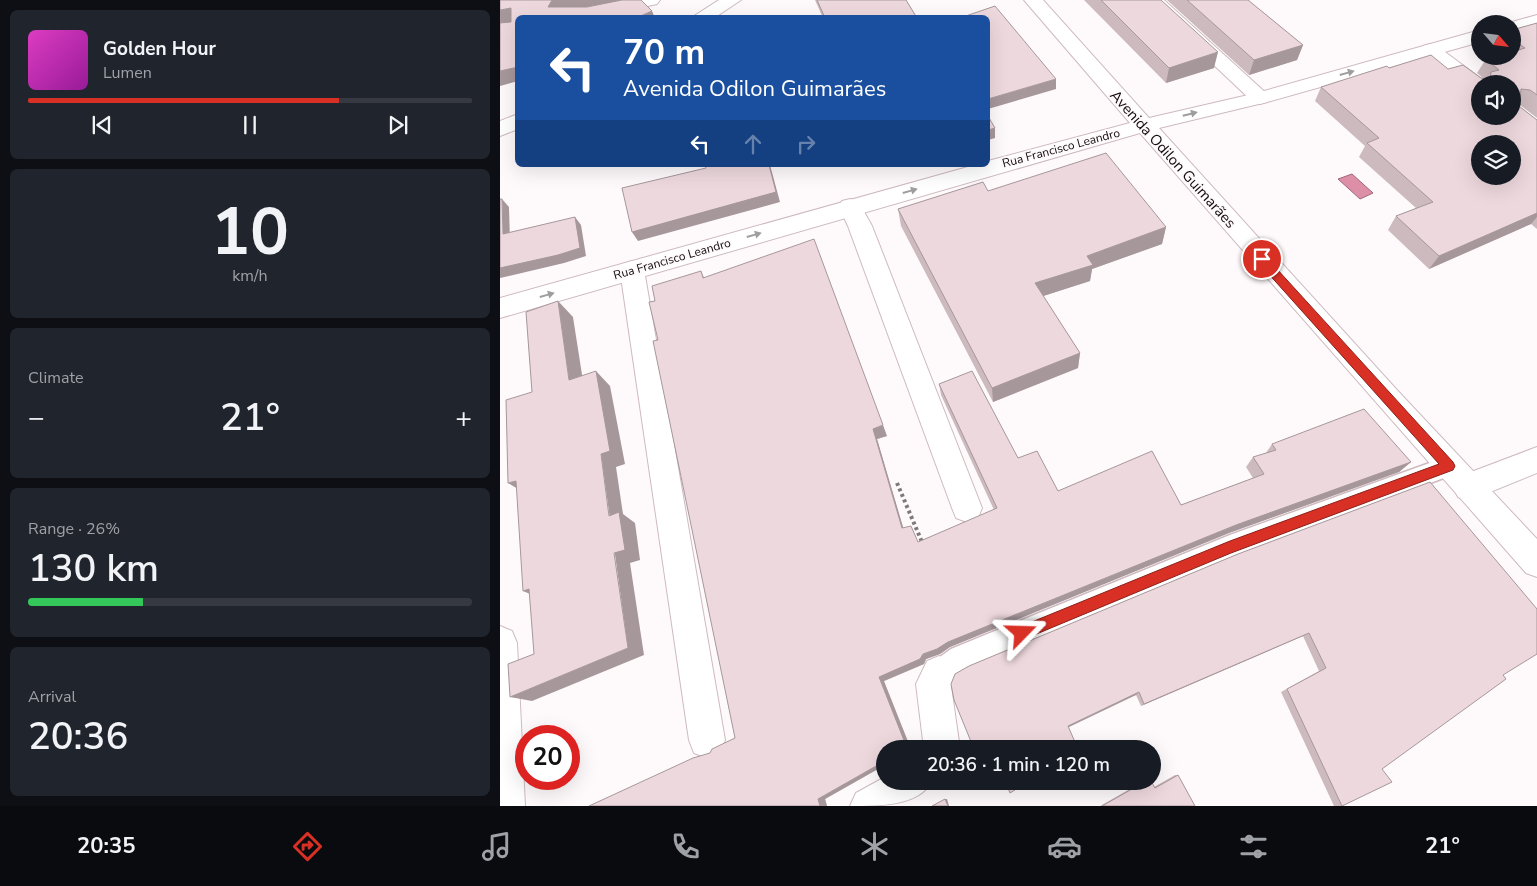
<!DOCTYPE html>
<meta charset="utf-8">
<style>
:root{--surface:#171b24;--page:#20242c;--text:#f1f3f6;--muted:#9ea1a6;--line:#363941;--accent:#d93025}
body{margin:0;font-family:"Nunito Sans",sans-serif;background:var(--page);color:var(--text);height:100vh;display:flex;flex-direction:column;font-size:19px;white-space:nowrap}
*{box-sizing:border-box;margin:0}
p{font-size:16px;color:var(--muted)}
.icon{flex:none;width:28px;height:28px;fill:none;stroke:currentColor;stroke-width:2;stroke-linecap:round;stroke-linejoin:round}
.map{position:relative;flex:1;overflow:hidden}
.drawer{display:flex;flex-direction:column;gap:10px;padding:10px;background:#0d0f14;width:500px}
.drawer>*{flex:none}
.guide{position:absolute;left:15px;top:15px;width:475px;height:152px;border-radius:8px;box-shadow:0 5px 20px #0002;background:#1a4fa0;color:#fff;overflow:hidden}
.needle{width:32px;rotate:118deg}
.fabs{position:absolute;left:971px;top:15px;display:grid;gap:10px}
.fabs a{display:grid;place-items:center;width:50px;height:50px;border-radius:50%;background:var(--surface);box-shadow:0 5px 20px #0002;font-size:25px}
.speed{position:absolute;left:15px;top:725px;display:flex;gap:10px;font-size:25px;font-weight:700;text-align:center}
.speed>*{display:grid;place-content:center;width:65px;height:65px;border-radius:50%;background:var(--surface);box-shadow:0 5px 20px #0002;line-height:1}
.speed .limit{border:8px solid #d22;background:#fff;color:#111}
.pin{position:absolute;display:grid;place-items:center;width:42px;height:42px;color:#fff;margin:-21px;border:2px solid #fff;border-radius:50%;box-shadow:0 1px 5px #0007}
.me{position:absolute;width:55px;margin:-28px;rotate:68deg;stroke-linejoin:round;filter:drop-shadow(0 0 4px #0008)}
.turn{display:flex;align-items:center;gap:18px;height:105px;padding:0 25px;font-size:22px}
.turn .icon{width:65px;height:65px;stroke-width:2.5}
.turn b{display:block;font-size:35px;line-height:42px}
.lanes{display:flex;align-items:center;height:48px;padding:0 25px;background:#0003;justify-content:center;gap:25px;direction:ltr}
.lanes .off{opacity:.35}
.big{font-size:38px;font-weight:600;line-height:1.1}
.drawer .card{flex:1;display:flex;flex-direction:column;justify-content:center;gap:8px;min-width:0;padding:0 18px;border-radius:8px;background:var(--page)}
.drawer .dial{align-items:center;gap:0}
.dial b{font-size:65px;line-height:1}
.song{display:flex;align-items:center;gap:15px}
.cover{width:60px;height:60px;border-radius:8px;background:linear-gradient(135deg,hsl(310 70% 55%),hsl(300 70% 35%))}
.played{height:5px;border-radius:2px;background:linear-gradient(90deg,var(--accent) 70%,var(--line) 70%)}
.keys{display:flex;justify-content:space-around;direction:ltr}
.heat{display:flex;justify-content:space-between;align-items:center;font-size:28px;direction:ltr}
.charge{height:8px;border-radius:4px;background:linear-gradient(90deg,#34c759 26%,var(--line) 0)}
.trip{position:absolute;left:376px;top:740px;width:285px;height:50px;border-radius:25px;background:var(--surface);box-shadow:0 5px 20px #0002;font-weight:600;line-height:50px;text-align:center}
.tabs{display:flex;height:80px;justify-content:space-around;align-items:center;background:#090b0e;color:var(--muted)}
.tabs .icon{width:35px;height:35px}
.tabs .current{color:var(--accent)}
.tabs b{font-size:22px;color:var(--text)}
main{display:flex;flex:1;min-height:0}
.map>svg:first-child{display:block}
.water{fill:#de8fa8;stroke:#a1677a}
.lines{fill:none;stroke-linecap:round;stroke-linejoin:round}
.lane-casing{stroke:#cebac0;stroke-width:3}
.street-casing{stroke:#cebac0;stroke-width:2}
.secondary-casing{stroke:#cebac0;stroke-width:2}
.path{stroke:#7e787a;stroke-width:4;stroke-dasharray:3 3;stroke-linecap:butt}
.lane{fill:#fff;fill-rule:evenodd}
.street{fill:#fff;fill-rule:evenodd}
.secondary{fill:#fff;fill-rule:evenodd}
.wall{fill:#ccbabe}
.shaded-wall{fill:#a6979b}
.building{fill:#edd8dd;stroke:#a6979b;fill-rule:evenodd}
.oneway{fill:#a09d9e}
.route{fill:#d93025;stroke:#8d1f18}
.labels{text-anchor:middle;stroke-width:4;stroke-linejoin:round;paint-order:stroke}
.far-street-label{font-size:12px;fill:#120b0d;stroke:#fefafb}
.street-label{font-size:15px;fill:#120b0d;stroke:#fefafb}
</style>
<main>
<section class="drawer">
<div class="card">
<div class="song"><i class="cover"></i><div><b>Golden Hour</b><p>Lumen</p></div></div>
<div class="played"></div>
<div class="keys"><svg class="icon" aria-label="previous" viewBox="0 0 24 24"><path d="M18 5L8 12l10 7zM5 5v14"/></svg><svg class="icon" aria-label="pause" viewBox="0 0 24 24"><path d="M8 5v14M16 5v14"/></svg><svg class="icon" aria-label="next" viewBox="0 0 24 24"><path d="M6 5l10 7-10 7zM19 5v14"/></svg></div>
</div>
<div class="card dial"><b>10</b><p>km/h</p></div>
<div class="card"><p>Climate</p>
<div class="heat"><a>−</a><b class="big">21°</b><a>+</a></div>
</div>
<div class="card"><p>Range · 26%</p><b class="big">130 km</b><div class="charge"></div></div>
<div class="card"><p>Arrival</p><b class="big">20:36</b></div>
</section>
<div class="map">
<svg width="1037" height="806" viewBox="0 0 1037 806">
<rect width="100%" height="100%" fill="#fefafb"/>
<polygon class="water" points="852,174 873,193 860,199 838,179"/>
<g class="lines">
<defs>
<polygon id="lane" points="949,456 957,459 960,466 957,473 733,557 469,667 439,686 430,682 426,673 430,664 451,649 730,535"/>
<g id="street">
<polygon points="126,0 160,0 157,4 94,18 57,18 60,14"/>
<polygon points="645,0 664,0 767,94 770,98 767,102 760,104 753,102"/>
<polygon points="930,44 937,46 988,84 980,84 980,93 973,91 923,54 921,50 923,46"/>
<polygon points="350,199 358,201 372,226 482,508 478,518 467,522 456,518 452,508 348,226 339,207 342,201"/>
<polygon points="132,261 141,264 144,270 225,740 220,753 207,758 194,753 189,740 120,270 123,264"/>
<polygon points="1037,447 1037,473 968,501 958,497 953,487 958,477"/>
<polygon points="0,626 12,631 17,643 25,806 0,806"/>
<polygon points="439,656 451,661 456,673 451,686 460,749 424,749 416,684 427,661"/>
<path d="M385 777V781H432C419 806 380 806 350 806L356 793Z"/>
</g>
<g id="secondary">
<polygon points="219,0 241,0 214,18 191,18"/>
<polygon points="524,0 543,0 649,118 757,93 980,30 980,42 767,102 659,128 897,390 1037,539 1037,577 1026,573 640,133 0,318 0,298 475,165 488,165 488,161 630,123"/>
<polygon points="1037,15 1037,26 1012,32 1012,24 1005,24"/>
<polygon points="18,114 18,129 0,136 0,121"/>
</g>
</defs>
<use href="#lane" class="lane-casing"/>
<use href="#street" class="street-casing"/>
<use href="#secondary" class="secondary-casing"/>
<polyline class="path" points="397,483 422,542"/>
<use href="#lane" class="lane"/>
<use href="#street" class="street"/>
<use href="#secondary" class="secondary"/>
</g>
<g class="wall">
<polygon points="315,0 406,0 417,18 323,18"/>
<polygon points="584,0 661,0 714,68 666,83"/>
<polygon points="667,0 748,0 803,45 797,60 749,75"/>
<polygon points="1037,23 1037,118 1020,105 1017,105 1037,120 1037,229 1031,224 929,269 888,230 896,216 916,208 859,157 865,146 815,101 821,87 889,68 948,69 984,79 977,73 986,59 1012,56 1012,30"/>
<polygon points="488,191 666,227 662,244 592,269 590,281 543,296 580,353 578,368 493,402 401,226 398,209"/>
<polygon points="201,271 204,277 387,436 377,439 403,528 418,542 494,510 441,395 439,384 518,458 558,491 681,505 753,478 746,467 753,457 766,453 772,444 911,462 899,472 729,533 450,647 440,654 426,659 424,664 384,681 385,765 325,799 327,806 89,806 210,753 235,738 158,340 155,301"/>
<polygon points="738,554 1003,675 882,769 843,806 834,806 781,692 819,671 803,636 641,706 636,695 474,749"/>
<polygon points="675,775 678,775 695,806 600,806 644,781 651,781 654,787"/>
</g>
<g class="shaded-wall">
<polygon points="52,0 123,0 60,12 48,7"/>
<polygon points="11,8 18,21 0,24 0,10"/>
<polygon points="152,11 155,18 136,18"/>
<polygon points="803,45 797,60 749,75 754,60"/>
<polygon points="718,52 714,68 666,83 669,68"/>
<polygon points="18,67 18,81 0,86 0,71"/>
<polygon points="556,79 556,89 488,109 488,99"/>
<polygon points="495,128 495,138 488,140 488,130"/>
<polygon points="270,165 280,202 138,241 132,232"/>
<polygon points="2,199 9,207 10,242 3,234"/>
<polygon points="1037,213 1037,217 1031,224 929,269 939,256"/>
<polygon points="75,217 81,225 86,256 64,263 0,278 0,268"/>
<polygon points="666,227 662,244 592,269 590,281 534,299 535,283 587,256"/>
<polygon points="58,301 73,317 85,394 69,380"/>
<polygon points="580,353 578,368 493,402 492,388"/>
<polygon points="96,371 110,386 125,464 116,467 123,514 135,523 140,560 130,563 144,655 32,701 10,697 128,648 101,454"/>
<polygon points="383,425 387,436 377,439 406,537 402,528 373,429"/>
<polygon points="911,462 899,472 729,533 450,647 440,654 426,659 424,664 384,681 411,749 406,749 379,677 448,642 736,525"/>
<polygon points="16,481 28,495 8,483"/>
<polygon points="29,589 44,600 23,591"/>
<polygon points="809,633 803,636 641,706 644,704"/>
<polygon points="639,692 636,695 567,728 568,726"/>
<polygon points="385,761 385,765 325,799 327,806 320,806 318,799"/>
<polygon points="445,799 447,799 449,806 448,806"/>
</g>
<g class="building">
<polygon points="0,0 52,0 48,7 87,7 122,0 141,0 152,11 136,18 18,18 18,67 0,71 0,23 11,22 11,8 0,10"/>
<polygon points="317,0 406,0 417,18 325,18"/>
<polygon points="601,0 661,0 718,52 669,68"/>
<polygon points="687,0 748,0 803,45 754,60"/>
<polygon points="495,6 556,79 488,99 488,18 460,18"/>
<path d="M1037 23V95L1030 90 1021 89 1020 100 1015 101V103L1037 120V213L939 256 896 216 933 202 867 143 879 138 821 87 887 66 889 68 931 55 948 69 963 65 981 78 990 80 991 72 999 70 986 59 996 56H1012V52L1025 48 1012 39V30ZM980 84H1012V116H980ZM980 144H1012V176H980Z"/>
<polygon points="488,116 495,128 488,130"/>
<polygon points="606,153 666,227 587,256 593,265 535,283 580,353 492,388 398,209 483,182 488,191"/>
<polygon points="205,165 269,165 276,192 132,232 122,188 206,168"/>
<polygon points="0,199 2,199 3,234 75,217 80,248 58,255 0,268"/>
<polygon points="314,239 383,425 373,429 402,528 411,526 418,542 497,508 439,384 472,371 518,458 537,451 558,491 652,451 681,505 764,474 753,457 776,450 772,444 864,409 911,462 736,525 448,642 437,649 423,654 420,659 379,677 407,748 385,749 385,761 318,799 320,806 89,806 193,758 210,753 212,749 235,738 153,341 158,340 149,302 155,301 152,286 201,271 203,278"/>
<polygon points="58,301 69,380 96,371 110,451 101,454 109,516 119,512 125,550 114,553 128,648 10,697 8,664 34,654 29,589 23,591 16,481 8,483 6,400 32,392 26,312"/>
<polygon points="930,482 1037,609 1037,654 1003,675 1006,679 882,769 892,782 842,806 787,689 826,668 809,633 644,704 639,692 568,726 578,749 474,749 454,700 451,684 455,674 469,666 738,554"/>
<polygon points="678,775 695,806 602,806 646,781 651,781 655,788"/>
<polygon points="505,781 529,781 510,793"/>
<polygon points="445,799 448,806 432,806"/>
</g>
<defs><path id="oneway-solid" d="M-6-.8H1V-3.2L6.5 0L1 3.2V.8H-6Z" transform="scale(1.25)"/></defs>
<g class="oneway">
<use href="#oneway-solid" transform="translate(847 73) rotate(-16)"/>
<use href="#oneway-solid" transform="translate(690 114) rotate(-14)"/>
<use href="#oneway-solid" transform="translate(410 191) rotate(-16)"/>
<use href="#oneway-solid" transform="translate(254 235) rotate(-16)"/>
<use href="#oneway-solid" transform="translate(47 295) rotate(-16)"/>
</g>
<polygon class="route" points="762,256 766,257 953,462 955,466 953,470 731,553 522,640 517,638 515,633 517,628 522,626 730,541 939,464 758,262 758,257"/>
<g class="labels">
<g class="far-street-label">
<text transform="translate(561 148) rotate(-15)" y="4">Rua Francisco Leandro</text>
<text transform="translate(172 259) rotate(-16)" y="4">Rua Francisco Leandro</text>
</g>
<g class="street-label">
<text transform="translate(673 159) rotate(48)" y="5">Avenida Odilon Guimarães</text>
</g>
</g>
</svg>
<div class="fabs">
<a><svg class="needle" viewBox="-14 -14 28 28"><path d="M0-13l5 13h-10z" fill="#e53935"/><path d="M0 13l5-13h-10z" fill="#9ea1a6"/></svg></a>
<a><svg class="icon" aria-label="sound" viewBox="0 0 24 24"><path d="M4 9h4l5-4v14l-5-4H4zM17 9q2 3 0 6"/></svg></a>
<a><svg class="icon" aria-label="layers" viewBox="0 0 24 24"><path d="M12 4l9 5-9 5-9-5zM3 14l9 5 9-5"/></svg></a>
</div>
<div class="speed"><div class="limit">20</div></div>
<div class="pin" style="left:762px;top:259px;background:#d93025"><svg class="icon" aria-label="arrive" viewBox="0 0 24 24"><path d="M6 21V4h12l-3 4 3 4H6"/></svg></div>
<svg class="me" style="left:522px;top:633px" viewBox="-20 -20 40 40"><path d="M0-17L14 15 0 8-14 15z" fill="#d93025" stroke="#fff" stroke-width="4"/></svg>
<div class="trip">20:36 · 1 min · 120 m</div>
<div class="guide">
<div class="turn"><svg class="icon" aria-label="left" viewBox="0 0 24 24"><path d="M17 20v-9H6M10 6l-5 5 5 5"/></svg><div><b>70 m</b>Avenida Odilon Guimarães</div></div>
<div class="lanes"><svg class="icon" aria-label="left" viewBox="0 0 24 24"><path d="M17 20v-9H6M10 6l-5 5 5 5"/></svg><svg class="icon off" aria-label="ahead" viewBox="0 0 24 24"><path d="M12 20V5M6 11l6-6 6 6"/></svg><svg class="icon off" aria-label="right" viewBox="0 0 24 24"><path d="M7 20v-9h11M14 6l5 5-5 5"/></svg></div>
</div>
</div>
</main>
<nav class="tabs">
<b>20:35</b>
<svg class="icon current" aria-label="directions" viewBox="0 0 24 24"><path d="M12 3l9 9-9 9-9-9zM9 14v-3h6M13 9l2 2-2 2"/></svg>
<svg class="icon" aria-label="music" viewBox="0 0 24 24"><path d="M9 18V5l10-2v13"/><circle cx="6" cy="18" r="3"/><circle cx="16" cy="16" r="3"/></svg>
<svg class="icon" aria-label="phone" viewBox="0 0 24 24"><path d="M5 4h4l2 5-3 2q2 4 5 5l2-3 5 2v4C11 20 4 13 5 4z"/></svg>
<svg class="icon" aria-label="climate" viewBox="0 0 24 24"><path d="M12 3v18M4 7l16 10M4 17L20 7"/></svg>
<svg class="icon" aria-label="car" viewBox="0 0 24 24"><path d="M5 17H2v-5l4-1 3-4h7l3 4 3 1v5h-3M9 17h6M6 11h13"/><circle cx="7" cy="17" r="2"/><circle cx="17" cy="17" r="2"/></svg>
<svg class="icon" aria-label="filters" viewBox="0 0 24 24"><path d="M4 7h16M4 17h16"/><circle cx="9" cy="7" r="2"/><circle cx="15" cy="17" r="2"/></svg>
<b>21°</b>
</nav>
